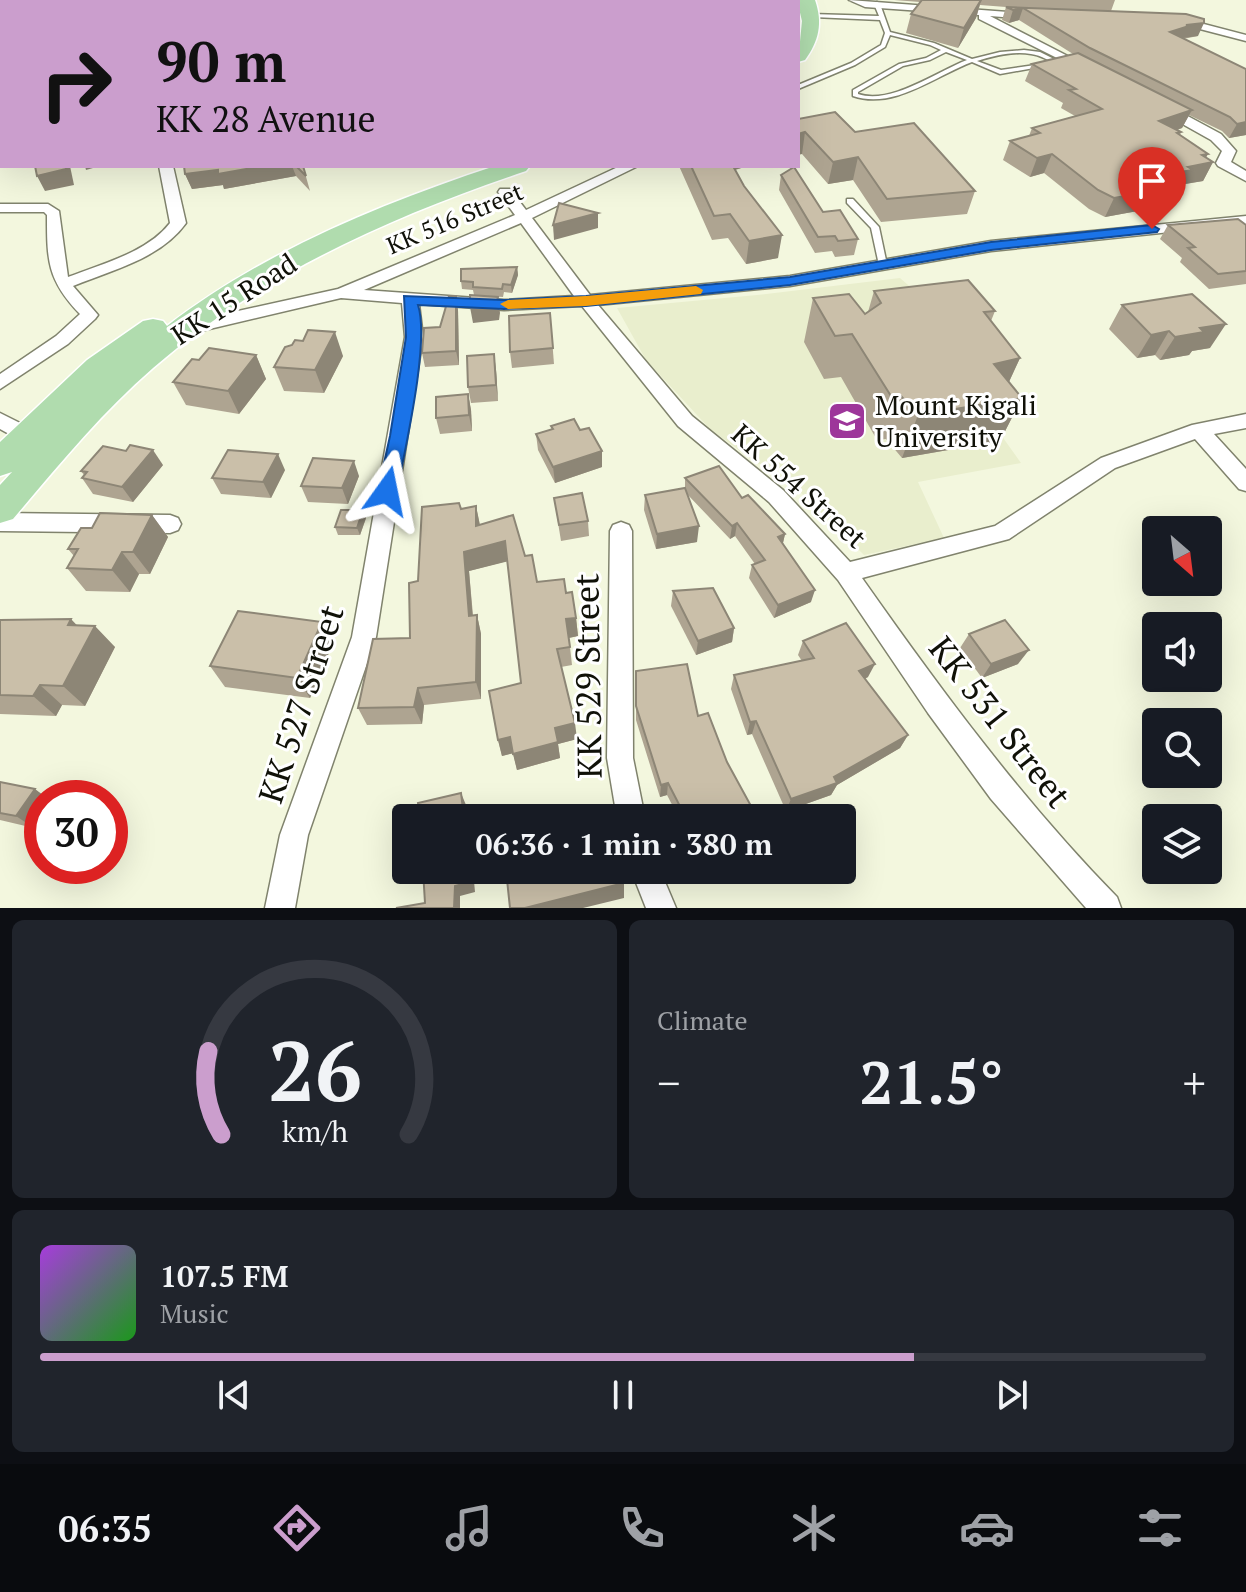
<!DOCTYPE html>
<meta charset="utf-8">
<style>
:root{--surface:#171b24;--page:#20242c;--text:#f1f3f6;--muted:#9ea1a6;--line:#363941;--accent:#cb9ecd}
body{margin:0;font-family:"PT Serif",serif;background:var(--page);color:var(--text);height:100vh;display:flex;flex-direction:column;font-size:30px;white-space:nowrap}
*{box-sizing:border-box;margin:0}
p{font-size:26px;color:var(--muted)}
.icon{flex:none;width:44px;height:44px;fill:none;stroke:currentColor;stroke-width:2;stroke-linecap:round;stroke-linejoin:round}
.map{position:relative;height:908px;overflow:hidden}
.details{display:flex;flex-direction:column;gap:12px;padding:12px;background:#0d0f14;flex:1}
.details>*{flex:none}
.guide{position:absolute;left:0px;top:0px;width:800px;height:168px;box-shadow:0 8px 32px #0002;background:#cb9ecd;color:#111;overflow:hidden}
.needle{width:52px;rotate:152deg}
.tools{position:absolute;left:1142px;top:516px;display:grid;gap:16px}
.tools a{display:grid;place-items:center;width:80px;height:80px;border-radius:8px;background:var(--surface);box-shadow:0 8px 32px #0002;font-size:40px}
.speed{position:absolute;left:24px;top:780px;display:flex;gap:16px;font-size:40px;font-weight:700;text-align:center}
.speed>*{display:grid;place-content:center;width:104px;height:104px;border-radius:50%;background:var(--surface);box-shadow:0 8px 32px #0002;line-height:1}
.speed .limit{border:12px solid #d22;background:#fff;color:#111}
.pin{position:absolute;display:grid;place-items:center;width:68px;height:68px;color:#fff;margin:-82px -34px;border-radius:50% 50% 50% 0;rotate:-45deg;box-shadow:0 0 8px #0007}
.pin .icon{rotate:45deg}
.me{position:absolute;width:88px;margin:-44px;rotate:12deg;stroke-linejoin:round;filter:drop-shadow(0 0 6px #0008)}
.turn{display:flex;align-items:center;gap:28px;height:168px;padding:0 24px;font-size:36px}
.turn .icon{width:104px;height:104px;stroke-width:2.5}
.turn b{display:block;font-size:56px;line-height:68px}
.big{font-size:60px;font-weight:700;line-height:1.1}
.details .card{flex:1;display:flex;flex-direction:column;justify-content:center;gap:12px;min-width:0;padding:0 28px;border-radius:12px;background:var(--page)}
.details .dial{align-items:center;gap:0}
.dial svg{height:208px;overflow:visible;fill:none;stroke:var(--line);stroke-width:7;stroke-linecap:round;text-anchor:middle}
.dial text{fill:var(--text);stroke:none}
.song{display:flex;align-items:center;gap:24px}
.cover{width:96px;height:96px;border-radius:12px;background:linear-gradient(135deg,hsl(280 70% 55%),hsl(120 70% 35%))}
.played{height:8px;border-radius:4px;background:linear-gradient(90deg,var(--accent) 75%,var(--line) 75%)}
.keys{display:flex;justify-content:space-around;direction:ltr}
.heat{display:flex;justify-content:space-between;align-items:center;font-size:44px;direction:ltr}
.details .tiles{flex:1;display:grid;gap:12px;grid-template-columns:1fr 1fr}
.card:last-child{grid-column:span 2}
.trip{position:absolute;left:392px;top:804px;width:464px;height:80px;border-radius:8px;background:var(--surface);box-shadow:0 8px 32px #0002;font-weight:700;line-height:80px;text-align:center}
.tabs{display:flex;height:128px;justify-content:space-around;align-items:center;background:#090b0e;color:var(--muted)}
.tabs .icon{width:56px;height:56px}
.tabs .selected{color:var(--accent)}
.tabs b{font-size:36px;color:var(--text)}
.map>svg:first-child{display:block}
.built{fill:#e9eecd}
.lines{fill:none;stroke-linecap:round;stroke-linejoin:round}
.service-casing{stroke:#80836d;stroke-width:3}
.minor-casing{stroke:#80836d;stroke-width:3}
.trunk-casing{stroke:#fff;stroke-width:3}
.service{fill:#fff;fill-rule:evenodd}
.minor{fill:#fff;fill-rule:evenodd}
.trunk{fill:#b0dcae;fill-rule:evenodd}
.wall{fill:#aea491}
.shaded-wall{fill:#8d8676}
.building{fill:#cabfa9;stroke:#8d8676;stroke-width:2}
.route{fill:#1a73e8;stroke:#114b97;stroke-width:2}
.slow{fill:#f59e0b}
.labels{text-anchor:middle;stroke-width:6;stroke-linejoin:round;paint-order:stroke}
.far-street-label{font-size:24px;fill:#101108;stroke:#fff}
.street-label{font-size:28px;fill:#101108;stroke:#fff}
.poi-label{font-size:28px;fill:#101108;stroke:#fff;text-anchor:start}
.near-street-label{font-size:34px;fill:#101108;stroke:#fff}
</style>
<div class="map">
<svg width="1246" height="908" viewBox="0 0 1246 908">
<rect width="100%" height="100%" fill="#f3f7de"/>
<polygon class="built" points="900,278 952,323 1010,405 986,414 1021,463 918,482 944,538 864,555 774,466 758,464 710,429 646,360 617,308 757,295"/>
<g class="lines">
<defs>
<g id="service">
<polygon points="734,0 740,0 738,2 732,2"/>
<path d="M877 2 880 4 890 32 934 43 972 59 1000 52 1024 50 1040 52 1062 63C1052 64 1042 55 1031 54 1013 51 994 56 977 61L1001 70 1042 64 1045 66 1000 74 972 62C935 76 894 110 853 96V90L899 64 926 58 941 50 930 45 890 35 885 47 855 65 798 89V85L851 63 881 45 885 33 880 20 813 17 811 16V14L879 16 874 4ZM946 52 967 60C936 72 891 105 858 94V92L903 66 930 60Z"/>
<polygon points="847,199 853,199 879,227 887,265 886,267 880,267 879,265 871,228 847,203"/>
</g>
<g id="minor">
<rect x="207" y="0" width="10" height="2"/>
<polygon points="224,0 256,0 223,2"/>
<polygon points="632,0 659,0 660,2 633,2"/>
<polygon points="849,0 1033,14 1033,18 1029,19 990,16 1093,69 1083,71 979,19 979,15 865,7"/>
<polygon points="1177,17 1246,35 1246,41 1173,22 1173,18"/>
<polygon points="1161,106 1169,106 1221,134 1236,151 1231,162 1246,171 1246,181 1218,166 1216,163 1222,151 1211,140 1161,112"/>
<path d="M159 166H173L186 223C160 259 112 270 73 286L98 315 95 319 68 344 0 389V374L56 336 80 314C47 280 47 260 47 215L44 212H0V204H48L59 211 68 277C102 264 148 252 170 223Z"/>
<path d="M620 166H638L532 218 590 295 790 276 991 241 1246 216V224L991 251 790 286 598 305 692 416 783 490 850 562 995 526 1101 458 1192 425 1246 414V428L1214 434 1246 469V491L1239 489 1195 439 1115 468 1009 539 862 578C941 690 1021 799 1117 897L1121 908H1086L991 799 928 713 838 580 769 502 678 426 582 306 504 310 419 304 423 337 376 637 308 835 295 908H265L280 835 352 637 405 337 402 303 341 298 184 335 175 329 184 323 338 289 515 215 498 192 500 189H510L526 210ZM521 223 574 296 504 300 364 290Z"/>
<polygon points="0,413 34,430 37,435 34,440 20,440 0,429"/>
<polygon points="0,513 170,515 178,518 181,524 178,530 170,533 0,531"/>
<polygon points="621,522 629,525 632,531 633,758 645,818 617,818 607,758 610,531 613,525"/>
<polygon points="631,870 660,870 676,908 646,908"/>
</g>
<g id="trunk">
<path d="M797 0H815C823 23 819 41 805 60L798 62 802 21Z"/>
<path d="M495 166H530L526 171C392 216 261 274 153 368 101 413 57 467 13 519L0 523V485L12 472 0 476V442L87 360 143 321 153 319 163 321 167 326C263 252 380 204 495 166Z"/>
</g>
</defs>
<use href="#service" class="service-casing"/>
<use href="#minor" class="minor-casing"/>
<use href="#trunk" class="trunk-casing"/>
<use href="#service" class="service"/>
<use href="#minor" class="minor"/>
<use href="#trunk" class="trunk"/>
</g>
<g class="wall">
<polygon points="0,0 2,2 2,29 0,29"/>
<polygon points="336,0 466,0 464,2 341,2"/>
<polygon points="894,0 1115,0 1111,11 1198,36 1183,39 1246,135 1229,138 1222,131 1189,115 1182,128 1177,130 1181,132 1180,135 1208,154 1206,157 1213,162 1203,181 1185,184 1182,189 1162,192 1154,208 1105,217 1089,209 1044,173 1030,177 1003,160 1010,141 1029,136 1032,128 1075,116 1061,108 1063,103 1025,81 1032,64 1073,54 1019,20 1009,23 1002,20 1006,7 980,5 976,18 958,48 906,33 911,14 920,2"/>
<polygon points="798,119 855,132 975,191 967,214 881,222 853,180 828,184 802,154"/>
<polygon points="184,166 303,166 310,191 296,176 224,189 223,185 192,189 185,174"/>
<polygon points="679,166 748,166 735,170 778,258 746,264 728,238 712,240"/>
<polygon points="781,175 823,212 858,239 854,255 835,257 832,251 815,253 779,190"/>
<polygon points="1168,225 1246,225 1246,284 1209,289 1180,262 1182,258 1160,239"/>
<polygon points="517,267 518,275 512,293 504,292 503,297 474,295 473,290 462,289 461,281"/>
<polygon points="874,291 995,311 991,321 1020,358 1009,382 1022,398 1000,441 902,458 886,439 877,440 841,377 824,379 804,342 813,298 865,314 868,312"/>
<polygon points="456,296 458,310 459,365 425,367 422,353 440,327"/>
<polygon points="1122,305 1210,348 1192,351 1189,355 1160,360 1155,355 1137,358 1109,329"/>
<polygon points="550,313 554,364 512,368 510,352"/>
<polygon points="303,341 343,356 324,393 284,391 274,367 292,345"/>
<polygon points="256,355 266,379 239,414 186,405 173,382"/>
<polygon points="496,370 498,401 471,403 468,387"/>
<polygon points="468,394 471,410 472,431 440,434 436,418"/>
<polygon points="551,426 580,430 602,451 602,467 555,483 538,450 536,434 552,429"/>
<polygon points="163,465 133,502 93,494 82,478 84,475 81,471"/>
<polygon points="285,470 271,498 221,494 212,478"/>
<polygon points="359,476 348,504 308,502 301,486"/>
<polygon points="685,478 742,498 785,534 783,543 811,602 774,618 749,578 752,565 755,564 735,536 730,539 687,494 697,542 656,549 644,510 645,495 685,488"/>
<polygon points="554,498 588,521 589,536 561,541"/>
<polygon points="476,506 480,525 525,556 537,582 566,593 576,618 578,636 569,638 572,665 561,667 577,739 558,744 560,758 517,770 513,753 502,756 498,740 521,683 507,561 469,571 473,615 477,615 481,634 481,699 424,705 422,724 367,725 358,708 410,638 418,581 461,509"/>
<polygon points="152,515 168,537 150,574 139,574 130,592 86,591 67,568 74,556 68,549"/>
<polygon points="366,518 360,535 338,535 335,527"/>
<polygon points="673,591 734,628 732,642 696,655 671,606"/>
<polygon points="0,620 77,625 115,647 85,706 62,705 56,716 0,714"/>
<polygon points="969,634 1018,664 982,678 960,648"/>
<polygon points="803,641 868,677 865,679 908,735 900,748 837,785 831,795 786,811 752,734 747,735 731,689 734,675 802,661 798,655"/>
<polygon points="333,643 310,698 225,687 210,666"/>
<polygon points="636,671 698,716 727,762 757,818 679,818 667,795 660,797 636,720"/>
<polygon points="0,782 34,828 0,820"/>
</g>
<g class="shaded-wall">
<polygon points="65,0 86,0 84,2 62,2"/>
<polygon points="450,0 466,0 464,2 448,2"/>
<polygon points="981,0 976,18 958,48 964,28"/>
<polygon points="1023,8 1019,20 1009,23 1013,10"/>
<polygon points="1204,23 1198,36 1183,38 1182,39 1170,32 1186,25"/>
<polygon points="1192,110 1182,128 1150,139 1159,121"/>
<polygon points="1246,122 1246,135 1229,138 1237,124"/>
<polygon points="805,132 802,154 798,155 798,134"/>
<polygon points="1052,154 1044,173 1030,177 1037,158"/>
<polygon points="1208,154 1202,164 1213,162 1203,181 1185,184 1182,189 1162,192 1154,208 1105,217 1114,198 1154,176 1188,167 1202,155"/>
<polygon points="858,157 853,180 828,184 833,162"/>
<polygon points="65,166 70,166 74,185 45,191 37,176"/>
<polygon points="85,166 100,166 86,170"/>
<polygon points="263,166 292,166 296,176 224,189 223,185 192,189 185,174"/>
<polygon points="723,166 748,166 723,173"/>
<polygon points="598,213 598,228 554,240 553,225"/>
<polygon points="782,235 778,258 746,264 749,241"/>
<polygon points="517,267 518,275 512,293 511,285"/>
<polygon points="456,296 458,310 459,365 456,351"/>
<polygon points="498,297 500,313 499,320 473,323 470,307"/>
<polygon points="1226,324 1210,348 1192,351 1189,355 1160,360 1175,337 1200,328"/>
<polygon points="1169,331 1155,355 1137,358 1151,335"/>
<polygon points="335,332 343,356 324,393 315,370"/>
<polygon points="494,354 496,370 498,401 496,385"/>
<polygon points="256,355 266,379 239,414 228,391"/>
<polygon points="1020,358 1000,401 1022,398 1000,441 902,458 918,415 994,364"/>
<polygon points="468,394 471,410 472,431 469,415"/>
<polygon points="153,450 163,465 133,502 122,487"/>
<polygon points="602,451 602,467 555,483 553,467"/>
<polygon points="278,454 285,470 271,498 263,482"/>
<polygon points="354,461 359,476 348,504 342,488"/>
<polygon points="476,506 480,526 476,526"/>
<polygon points="363,510 366,518 360,535 357,528"/>
<polygon points="152,515 168,537 150,574 133,552"/>
<polygon points="737,523 735,536 730,539 732,526"/>
<polygon points="699,526 697,542 656,549 657,534"/>
<polygon points="785,534 782,547 778,537"/>
<polygon points="505,541 509,561 469,571 474,634 469,616 464,552"/>
<polygon points="122,552 139,574 130,592 112,570"/>
<polygon points="815,590 811,602 774,618 778,605"/>
<polygon points="477,615 481,634 481,699 476,682"/>
<polygon points="576,618 578,636 568,638 566,619"/>
<polygon points="71,619 89,638 95,626 115,647 85,706 63,686 68,625"/>
<polygon points="322,622 333,643 310,698 297,678"/>
<polygon points="734,628 732,642 696,655 698,641"/>
<polygon points="1029,650 1018,664 982,678 991,664"/>
<polygon points="875,664 868,677 852,684 859,671"/>
<polygon points="40,685 62,705 56,716 33,696"/>
<polygon points="418,688 424,705 422,724 414,707"/>
<polygon points="756,721 752,734 747,735 750,722"/>
<polygon points="575,723 577,739 558,744 560,758 517,770 513,754 555,728"/>
<polygon points="908,735 900,748 837,785 831,795 786,811 791,799 834,777"/>
<polygon points="510,737 514,753 502,756 498,740"/>
<polygon points="668,783 667,795 660,797 661,785"/>
<polygon points="35,789 47,798 42,798 42,815 34,828 16,816"/>
<polygon points="461,793 466,805 467,818 464,818"/>
<polygon points="469,870 473,870 475,892 460,896 460,908 454,908 455,886"/>
<polygon points="624,883 624,898 583,908 525,908"/>
</g>
<g class="building">
<polygon points="0,0 65,0 62,2 2,2 2,16 0,16"/>
<polygon points="240,0 311,0 311,2 239,2"/>
<polygon points="394,0 450,0 448,2 404,2"/>
<polygon points="487,0 613,0 612,2 485,2"/>
<polygon points="654,0 664,0 680,2 653,2"/>
<polygon points="922,0 981,0 964,28 911,14"/>
<polygon points="1006,7 1186,14 1204,19 1204,23 1186,25 1189,26 1170,32 1246,69 1246,122 1237,124 1230,117 1090,48 1023,8 1013,10"/>
<polygon points="1078,53 1192,110 1159,121 1181,132 1177,133 1208,154 1202,155 1213,162 1188,167 1193,170 1154,176 1162,183 1157,184 1164,189 1114,198 1098,190 1052,154 1037,158 1010,141 1040,133 1032,128 1102,109 1069,90 1076,89 1032,64"/>
<polygon points="835,112 855,132 914,123 975,191 887,199 858,157 833,162 805,132 798,134 798,119"/>
<polygon points="35,166 65,166 66,169 37,176"/>
<polygon points="184,166 263,166 218,174 218,170 185,174"/>
<polygon points="296,166 303,166 306,176"/>
<polygon points="691,166 733,166 744,186 782,235 749,241 730,214 714,216"/>
<polygon points="794,167 823,212 840,210 858,239 838,241 835,236 818,237 781,175"/>
<polygon points="559,203 598,213 553,225"/>
<polygon points="1238,219 1246,225 1246,271 1218,274 1188,248 1195,247 1168,225"/>
<polygon points="517,267 511,285 503,284 502,289 473,287 473,282 461,281 461,269"/>
<polygon points="968,280 995,311 984,312 1020,358 994,364 1022,398 918,415 901,396 891,396 852,334 835,336 813,298 849,294 865,314 881,303 874,291"/>
<polygon points="1192,294 1226,324 1200,328 1204,332 1175,337 1169,331 1151,335 1122,305"/>
<polygon points="470,295 498,297 496,304 470,307"/>
<polygon points="449,296 456,296 456,351 422,353 424,328 440,327"/>
<polygon points="550,313 553,348 510,352 509,316"/>
<polygon points="308,330 335,332 315,370 274,367 285,347 292,345 295,340 303,341"/>
<polygon points="209,348 256,355 228,391 173,382 192,359 199,360"/>
<polygon points="494,354 496,385 468,387 467,356"/>
<polygon points="468,394 469,415 436,418 436,397"/>
<polygon points="574,419 580,430 589,428 602,451 553,467 536,434 553,429 551,426"/>
<polygon points="130,445 153,450 122,487 82,478 87,472 81,471 103,446 126,451"/>
<polygon points="228,450 278,454 263,482 212,478"/>
<polygon points="313,458 354,461 342,488 301,486"/>
<polygon points="719,466 742,498 748,495 785,534 778,537 815,590 778,605 752,565 765,560 737,523 732,526 685,478"/>
<polygon points="685,488 699,526 657,534 645,495"/>
<polygon points="582,493 588,521 559,525 554,498"/>
<polygon points="459,503 461,509 476,506 476,526 513,515 525,556 532,555 537,582 564,579 566,593 572,592 576,618 566,619 570,647 557,649 575,723 555,728 558,742 513,754 510,737 498,740 489,691 521,683 505,541 464,552 469,616 477,615 476,682 418,688 414,707 358,708 373,639 410,638 409,583 418,581 422,507"/>
<polygon points="341,510 363,510 357,528 335,527"/>
<polygon points="100,513 152,515 133,552 122,552 112,570 67,568 78,549 68,549 81,528 92,528"/>
<polygon points="713,588 734,628 698,641 673,591"/>
<polygon points="238,611 322,622 297,678 210,666"/>
<polygon points="71,619 68,625 95,626 63,686 40,685 33,696 0,695 0,620"/>
<polygon points="1005,620 1029,650 991,664 969,634"/>
<polygon points="846,623 875,664 859,671 908,735 834,777 837,783 791,799 756,721 750,722 734,675 814,658 803,641"/>
<polygon points="687,664 698,716 708,713 727,762 757,817 755,818 686,818 668,783 661,785 636,706 636,671"/>
<polygon points="0,782 35,789 16,816 0,813"/>
<polygon points="461,793 464,818 420,818 418,803"/>
<polygon points="609,814 610,818 594,818"/>
<polygon points="423,870 469,870 470,882 455,886 454,908 396,908 425,903"/>
<polygon points="506,870 621,870 624,883 525,908 510,908"/>
</g>
<path class="route" d="M1152 225 1159 229 1157 232 991 250 790 285 586 306 504 309 418 305C430 342 405 449 397 491L387 499 378 491 390 436 406 337 404 296 504 300 586 296 790 277 991 242Z"/>
<polygon class="slow" points="696,286 703,290 701,294 586,306 508,309 500,304 508,300 586,296"/>
<defs>
<symbol id="university-square" viewBox="-11 -11 22 22"><rect x="-9" y="-9" width="18" height="18" rx="4" fill="#9d369a" stroke="#fff"/><path d="M0-5L7-2L0 1L-7-2ZM-4 1L0 2.5L4 1V4Q0 6-4 4Z" fill="#fff"/></symbol>
</defs>
<g fill-rule="evenodd">
<use href="#university-square" x="825" y="399" width="44" height="44"/>
</g>
<g class="labels">
<g class="far-street-label">
<text transform="translate(455 219) rotate(-23)" y="8">KK 516 Street</text>
</g>
<g class="street-label">
<text transform="translate(234 299) rotate(-33)" y="10">KK 15 Road</text>
<text transform="translate(799 486) rotate(42)" y="10">KK 554 Street</text>
</g>
<g class="poi-label">
<text x="875" y="415">Mount Kigali<tspan x="875" dy="32">University</tspan></text>
</g>
<g class="near-street-label">
<text transform="translate(588 676) rotate(-91)" y="12">KK 529 Street</text>
<text transform="translate(301 704) rotate(-72)" y="12">KK 527 Street</text>
<text transform="translate(1000 722) rotate(52)" y="12">KK 531 Street</text>
</g>
</g>
</svg>
<div class="tools">
<a><svg class="needle" viewBox="-14 -14 28 28"><path d="M0-13l5 13h-10z" fill="#e53935"/><path d="M0 13l5-13h-10z" fill="#9ea1a6"/></svg></a>
<a><svg class="icon" aria-label="sound" viewBox="0 0 24 24"><path d="M4 9h4l5-4v14l-5-4H4zM17 9q2 3 0 6"/></svg></a>
<a><svg class="icon" aria-label="search" viewBox="0 0 24 24"><circle cx="10" cy="10" r="6"/><path d="M15 15l6 6"/></svg></a>
<a><svg class="icon" aria-label="layers" viewBox="0 0 24 24"><path d="M12 4l9 5-9 5-9-5zM3 14l9 5 9-5"/></svg></a>
</div>
<div class="speed"><div class="limit">30</div></div>
<div class="pin" style="left:1152px;top:229px;background:#d93025"><svg class="icon" aria-label="arrive" viewBox="0 0 24 24"><path d="M6 21V4h12l-3 4 3 4H6"/></svg></div>
<svg class="me" style="left:387px;top:491px" viewBox="-20 -20 40 40"><path d="M0-17L14 15 0 8-14 15z" fill="#1a73e8" stroke="#fff" stroke-width="4"/></svg>
<div class="trip">06:36 · 1 min · 380 m</div>
<div class="guide">
<div class="turn"><svg class="icon" aria-label="right" viewBox="0 0 24 24"><path d="M7 20v-9h11M14 6l5 5-5 5"/></svg><div><b>90 m</b>KK 28 Avenue</div></div>
</div>
</div>
<section class="details">
<div class="tiles">
<div class="card dial"><svg viewBox="0 0 100 80">
<path d="M14 69A42 42 0 1 1 86 69"/>
<path d="M14 69A42 42 0 0 1 9 37" stroke="#cb9ecd"/>
<text x="50" y="56" font-size="32" font-weight="700">26</text>
<text x="50" y="72" font-size="11">km/h</text>
</svg></div>
<div class="card"><p>Climate</p>
<div class="heat"><a>−</a><b class="big">21.5°</b><a>+</a></div>
</div>
<div class="card">
<div class="song"><i class="cover"></i><div><b>107.5 FM</b><p>Music</p></div></div>
<div class="played"></div>
<div class="keys"><svg class="icon" aria-label="previous" viewBox="0 0 24 24"><path d="M18 5L8 12l10 7zM5 5v14"/></svg><svg class="icon" aria-label="pause" viewBox="0 0 24 24"><path d="M8 5v14M16 5v14"/></svg><svg class="icon" aria-label="next" viewBox="0 0 24 24"><path d="M6 5l10 7-10 7zM19 5v14"/></svg></div>
</div>
</div>
</section>
<nav class="tabs">
<b>06:35</b>
<svg class="icon selected" aria-label="directions" viewBox="0 0 24 24"><path d="M12 3l9 9-9 9-9-9zM9 14v-3h6M13 9l2 2-2 2"/></svg>
<svg class="icon" aria-label="music" viewBox="0 0 24 24"><path d="M9 18V5l10-2v13"/><circle cx="6" cy="18" r="3"/><circle cx="16" cy="16" r="3"/></svg>
<svg class="icon" aria-label="phone" viewBox="0 0 24 24"><path d="M5 4h4l2 5-3 2q2 4 5 5l2-3 5 2v4C11 20 4 13 5 4z"/></svg>
<svg class="icon" aria-label="climate" viewBox="0 0 24 24"><path d="M12 3v18M4 7l16 10M4 17L20 7"/></svg>
<svg class="icon" aria-label="car" viewBox="0 0 24 24"><path d="M5 17H2v-5l4-1 3-4h7l3 4 3 1v5h-3M9 17h6M6 11h13"/><circle cx="7" cy="17" r="2"/><circle cx="17" cy="17" r="2"/></svg>
<svg class="icon" aria-label="filters" viewBox="0 0 24 24"><path d="M4 7h16M4 17h16"/><circle cx="9" cy="7" r="2"/><circle cx="15" cy="17" r="2"/></svg>
</nav>
